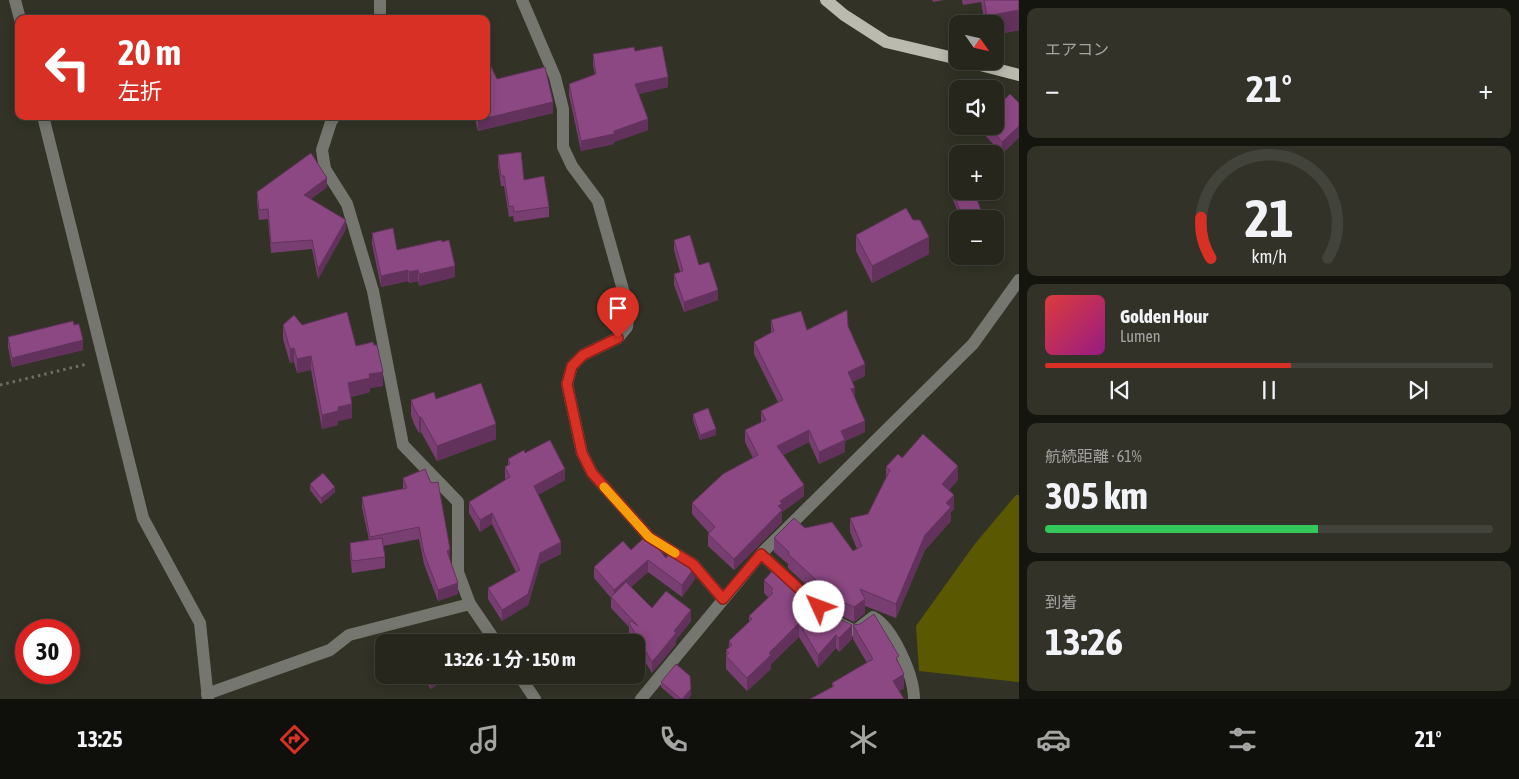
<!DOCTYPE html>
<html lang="ja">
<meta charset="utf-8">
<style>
:root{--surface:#26261c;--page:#323229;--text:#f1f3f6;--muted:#a4a5a3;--line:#42433b;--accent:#d93025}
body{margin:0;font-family:"Asap Condensed","Noto Sans JP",sans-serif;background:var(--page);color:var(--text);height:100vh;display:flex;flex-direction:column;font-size:19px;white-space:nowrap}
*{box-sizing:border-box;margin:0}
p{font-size:16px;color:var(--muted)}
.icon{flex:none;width:28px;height:28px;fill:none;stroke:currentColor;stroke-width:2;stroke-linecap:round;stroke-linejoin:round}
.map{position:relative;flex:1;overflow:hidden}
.details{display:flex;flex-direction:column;gap:8px;padding:8px;background:#15150f;width:500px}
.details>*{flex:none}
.guide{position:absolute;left:15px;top:15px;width:475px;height:105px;border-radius:10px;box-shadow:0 2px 12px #0003,0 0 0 1px var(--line);background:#d93025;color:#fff;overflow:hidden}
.needle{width:32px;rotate:124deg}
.fabs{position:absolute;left:949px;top:15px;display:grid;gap:10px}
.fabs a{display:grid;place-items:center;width:55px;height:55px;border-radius:10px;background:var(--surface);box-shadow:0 2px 12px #0003,0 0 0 1px var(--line);font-size:25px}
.speed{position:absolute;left:15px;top:619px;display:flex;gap:10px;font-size:25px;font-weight:700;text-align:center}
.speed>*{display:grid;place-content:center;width:65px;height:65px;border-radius:50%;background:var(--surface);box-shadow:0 2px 12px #0003,0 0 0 1px var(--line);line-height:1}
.speed .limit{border:8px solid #d22;background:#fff;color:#111}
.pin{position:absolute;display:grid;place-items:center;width:42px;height:42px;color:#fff;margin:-51px -21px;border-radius:50% 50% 50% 0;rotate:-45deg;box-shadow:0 0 5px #0007}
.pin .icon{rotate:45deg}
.me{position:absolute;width:55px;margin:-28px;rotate:313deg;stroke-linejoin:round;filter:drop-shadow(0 0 4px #0008)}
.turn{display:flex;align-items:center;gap:18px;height:105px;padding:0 20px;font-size:22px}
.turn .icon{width:65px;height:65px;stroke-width:2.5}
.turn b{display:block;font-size:35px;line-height:42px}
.big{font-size:38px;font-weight:700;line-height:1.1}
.details .widget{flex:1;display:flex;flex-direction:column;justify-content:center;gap:8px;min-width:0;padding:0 18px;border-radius:10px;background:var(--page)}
.details .dial{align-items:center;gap:0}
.dial svg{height:130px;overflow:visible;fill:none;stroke:var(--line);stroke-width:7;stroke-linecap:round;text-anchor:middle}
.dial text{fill:var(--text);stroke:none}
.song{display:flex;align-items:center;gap:15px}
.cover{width:60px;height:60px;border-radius:8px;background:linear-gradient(135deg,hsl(0 70% 55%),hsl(310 70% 35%))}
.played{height:5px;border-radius:2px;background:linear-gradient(90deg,var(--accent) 55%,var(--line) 55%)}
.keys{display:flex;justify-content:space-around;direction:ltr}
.heat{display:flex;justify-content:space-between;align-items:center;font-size:28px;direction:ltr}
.charge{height:8px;border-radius:4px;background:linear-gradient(90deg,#34c759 61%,var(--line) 0)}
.trip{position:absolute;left:375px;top:634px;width:270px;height:50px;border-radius:10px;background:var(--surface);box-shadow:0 2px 12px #0003,0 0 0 1px var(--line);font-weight:700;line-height:50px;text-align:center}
.menu{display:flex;height:80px;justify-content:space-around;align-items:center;background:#0f0f0b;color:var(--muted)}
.menu .icon{width:35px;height:35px}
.menu .selected{color:var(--accent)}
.menu b{font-size:22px;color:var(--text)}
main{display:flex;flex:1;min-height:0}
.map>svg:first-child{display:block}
.green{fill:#5a5800}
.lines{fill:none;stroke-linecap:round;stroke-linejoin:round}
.path{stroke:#6e6f64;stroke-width:3;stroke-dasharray:2.5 4;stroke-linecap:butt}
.minor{stroke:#767670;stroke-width:12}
.major{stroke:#babbae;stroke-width:12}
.wall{fill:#783e71}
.shaded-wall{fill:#62325c}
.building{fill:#8c4883;stroke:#62325c}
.route-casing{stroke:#8d1f18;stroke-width:12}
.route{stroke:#d93025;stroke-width:9}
.slow{stroke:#f59e0b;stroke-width:9}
</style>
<main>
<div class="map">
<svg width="1019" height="699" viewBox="0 0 1019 699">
<rect width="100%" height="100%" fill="#323326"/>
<polygon class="green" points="1016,495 1019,495 1019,682 919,671 916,626 974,545"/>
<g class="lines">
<polyline class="path" points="0,385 87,364"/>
<g class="minor">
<polyline points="15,0 20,19"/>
<polyline points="522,0 555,77 563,109 563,147 572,166 598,201 629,311 627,327 618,338 583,355 572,366 567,384 582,453 592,473 649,537 693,564 723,599"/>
<polyline points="380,19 380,0"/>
<polyline points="43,116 143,518 200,623 208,699"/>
<polyline points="335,116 331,122 322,150 325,169 347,204 373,291 403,445 458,502 458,572 470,604"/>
<polyline points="761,554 787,578"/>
<path d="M837 622 855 631 873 617C893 627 914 676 914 699"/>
<polyline points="519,675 535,699"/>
<polyline points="207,694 330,650 349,635 470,604 496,642"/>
<polyline points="641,699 761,554 973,344 1019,280"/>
</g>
<g class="major">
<polyline points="826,0 844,15 886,42 958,59"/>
<polyline points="965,61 1019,75"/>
</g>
</g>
<g class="wall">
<polygon points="932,0 944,0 933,2"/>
<polygon points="962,0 1019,0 1019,30 995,35 995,24 985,24 981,2 963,5"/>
<polygon points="635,51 668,87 639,94 648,130 614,142 614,144 581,151 569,95 569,84 595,75 593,65 593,54"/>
<polygon points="497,79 553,113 478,131 474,116 486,116"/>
<polygon points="1019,103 1019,137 1002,154 983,133 983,126 995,126"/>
<polygon points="498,155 524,180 549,207 549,217 514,222 513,216 509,217 504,186 501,186 498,165"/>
<polygon points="327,187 311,199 346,229 318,279 312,249 271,253 268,219 259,220 257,202 257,192"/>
<polygon points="953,194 981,216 974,219 961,219 953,200"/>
<polygon points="372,233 397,250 455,277 419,286 418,281 409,283 408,281 381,287 372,244"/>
<polygon points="856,235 929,254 872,283 856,251"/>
<polygon points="674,240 699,265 718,300 684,312 674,285 674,274 680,272 674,250"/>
<polygon points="771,320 807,330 848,326 865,376 852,382 855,397 865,432 845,441 845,452 819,464 809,442 783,455 804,496 782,512 782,522 734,570 708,546 708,534 709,533 692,514 692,503 753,458 745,442 745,430 761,422 761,411 778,402 754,354 754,342 771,333"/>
<polygon points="74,325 83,350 12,367 8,347 8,337"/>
<polygon points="283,325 302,325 356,346 383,386 370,388 370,392 351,397 352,418 338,421 338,425 322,429 311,370 297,373 294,362 290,363 283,339"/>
<polygon points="436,399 496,439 437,461 421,432 419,433 414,424 411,415 411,400"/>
<polygon points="693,414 716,435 700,440 693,420"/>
<polygon points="525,453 565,480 538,495 561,554 540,564 528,605 502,621 488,599 488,588 516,572 492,524 480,532 469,513 469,502 506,480 505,478 505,467 508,465 508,459"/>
<polygon points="902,458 958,480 949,490 954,509 951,512 951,521 925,550 896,618 865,606 865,613 854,622 838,614 788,568 788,564 774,552 774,538 805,528 853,551 857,549 850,532 850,518 868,514 886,478 886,467"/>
<polygon points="403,478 450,560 458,594 438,601 424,564 419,539 383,546 385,557 385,568 352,573 350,555 350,543 369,540 362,508 362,497 403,489"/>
<polygon points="310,484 335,492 321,504 310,490"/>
<polygon points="631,550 666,558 695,579 682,597 648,572 631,587 652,608 691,621 676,640 676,644 652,673 636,647 636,642 633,642 629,635 629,627 611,608 611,598 594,578 594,567"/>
<polygon points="764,580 852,639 839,652 836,648 818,668 799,637 771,664 771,669 747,691 726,669 726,650 729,648 729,641 749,622 749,616 769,598 764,593"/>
<polygon points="853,625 899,664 904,688 899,691 832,687 832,683 867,663 853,639"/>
<polygon points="421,675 450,675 431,689"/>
<polygon points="661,682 691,695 688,699 675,699 661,687"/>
</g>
<g class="shaded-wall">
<polygon points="1019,10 1019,30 995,35 995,24 987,24 987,16"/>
<polygon points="668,77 668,87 635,95 635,84"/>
<polygon points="553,102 553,113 478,131 478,120"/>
<polygon points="648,119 648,130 614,142 614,144 581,151 581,141 614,131"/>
<polygon points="1019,126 1019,137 1002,154 1002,142"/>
<polygon points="327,178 327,187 304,204 304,195"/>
<polygon points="981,210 981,216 974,219 963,219 963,217"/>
<polygon points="346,220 346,229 318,279 318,269"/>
<polygon points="929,237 929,254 872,283 872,266"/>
<polygon points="455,266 455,277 419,286 419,274"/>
<polygon points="408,270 408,281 381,287 381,276"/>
<polygon points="418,270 418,281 409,283 409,272"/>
<polygon points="718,290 718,300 684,312 684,302"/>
<polygon points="83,340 83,350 12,367 12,358"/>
<polygon points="294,348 294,362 290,363 290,349"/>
<polygon points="311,356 311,370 297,373 297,359"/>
<polygon points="865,364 865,376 848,384 848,372"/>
<polygon points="383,372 383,386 370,388 370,392 348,397 348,383 369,374"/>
<polygon points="855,388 855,399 851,389"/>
<polygon points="352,404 352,418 338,421 338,425 322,429 322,415 338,407"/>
<polygon points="419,417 421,417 421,432 419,433"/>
<polygon points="865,421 865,432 845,441 845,452 819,464 819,452 841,431"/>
<polygon points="496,424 496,439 437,461 437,446"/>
<polygon points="716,429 716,435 700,440 700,435"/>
<polygon points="809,430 809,442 777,458 777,446"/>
<polygon points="958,466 958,480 942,498 942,484"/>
<polygon points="565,469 565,480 534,497 534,486"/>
<polygon points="804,485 804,496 782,512 782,522 734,570 734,559 778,506 780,501"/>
<polygon points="335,487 335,492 321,504 321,498"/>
<polygon points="954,495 954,509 951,512 951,521 925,550 896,618 896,604 925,535 946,503"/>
<polygon points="492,513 492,524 480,532 480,520"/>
<polygon points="561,542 561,554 540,564 528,605 502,621 502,610 540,553"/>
<polygon points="450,549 450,560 447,551"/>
<polygon points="648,560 648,572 614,601 614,590"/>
<polygon points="695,567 695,579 682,597 682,585"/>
<polygon points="458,583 458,594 438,601 438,590"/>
<polygon points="865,599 865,613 854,622 854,607"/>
<polygon points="691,610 691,621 676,640 676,644 652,673 652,662 674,631"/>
<polygon points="799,623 799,637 771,664 771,669 747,691 747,678 769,653"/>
<polygon points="852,625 852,639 839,652 839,638"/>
<polygon points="836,635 836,648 818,668 818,655"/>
<polygon points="904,674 904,688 893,694 893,681"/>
<polygon points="434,675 450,675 431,689 431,677"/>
<polygon points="691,689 691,695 688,699 682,699"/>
</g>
<g class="building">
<polygon points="984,0 1019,0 1019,10 987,16"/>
<polygon points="662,46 668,77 635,84 648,119 614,131 614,134 581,141 569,84 596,74 593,54 634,47 635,51"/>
<polygon points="486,56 497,79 545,67 553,102 478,120 477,116 486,116"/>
<polygon points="1010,94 1019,103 1019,126 1002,142 988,126 995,126 995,109"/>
<polygon points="521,152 524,180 544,176 549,207 514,212 513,206 509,207 504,176 501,176 498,155"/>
<polygon points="311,153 327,178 304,195 346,220 318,269 312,240 271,243 268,209 259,210 257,192"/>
<polygon points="959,191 974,191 981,210 963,217 953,194"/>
<polygon points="906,208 913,220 920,220 929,237 872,266 856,235"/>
<polygon points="393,228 397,250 441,240 442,242 449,240 455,266 419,274 418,270 409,272 408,270 381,276 372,233"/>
<polygon points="690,235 699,265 709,262 718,290 684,302 674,274 683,271 674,240"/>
<polygon points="847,310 848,326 865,364 848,372 855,388 851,389 865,421 841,431 845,440 819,452 809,430 777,446 804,485 780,501 782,504 778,506 782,510 734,559 708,534 715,527 692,503 723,474 758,455 745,430 766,420 761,411 783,400 754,342 774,331 771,320 801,311 807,330"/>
<polygon points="347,312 356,346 373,342 374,345 377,345 383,372 369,374 370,378 348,383 352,404 338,407 338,411 322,415 311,356 297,359 294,348 290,349 283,325 294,315 302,325"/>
<polygon points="73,321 74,325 79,324 83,340 12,358 8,337"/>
<polygon points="481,383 496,424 437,446 421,417 419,417 414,408 411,400 434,392 436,399"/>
<polygon points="708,408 716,429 700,435 693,414"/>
<polygon points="923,434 958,466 942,484 954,495 946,503 951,507 925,535 896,604 860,589 865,599 854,607 838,600 788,554 789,552 774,538 794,518 805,528 832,522 853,551 862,546 850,518 868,514 890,470 886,467 898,454 902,458"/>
<polygon points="550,440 565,469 534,486 561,542 540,553 528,594 502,610 488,588 520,570 492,513 480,520 469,502 510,477 505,467 510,464 508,459 524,450 525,453"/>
<polygon points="425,469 431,483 438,482 450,549 447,551 458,583 438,590 424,553 419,527 370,537 362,497 407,488 403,478"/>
<polygon points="323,473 335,487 321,498 310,484"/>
<polygon points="647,535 666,558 672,549 695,567 682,585 648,560 614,590 594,567 623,541 631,550"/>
<polygon points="382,538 385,557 352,561 350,543"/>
<polygon points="777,566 828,613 852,625 839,638 836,635 818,655 799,623 769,653 771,655 747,678 726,656 729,653 726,650 732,645 729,641 752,619 749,616 773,593 771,591 773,589 764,580"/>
<polygon points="626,582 652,608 666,591 691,610 674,631 676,633 652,662 629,623 631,621 638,626 611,597"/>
<polygon points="874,614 899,656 896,658 904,674 893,681 904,699 810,699 834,686 832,683 873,659 853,625 860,624"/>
<polygon points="437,636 442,642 429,642"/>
<polygon points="676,664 690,676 691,689 682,699 681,699 661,682"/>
</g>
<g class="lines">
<defs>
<polyline id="route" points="618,338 583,355 572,366 567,384 582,453 592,473 649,537 693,564 723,599 761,554 819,607"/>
</defs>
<use href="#route" class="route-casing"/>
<use href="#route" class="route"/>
<polyline class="slow" points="604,487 649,537 675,553"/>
</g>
</svg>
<div class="fabs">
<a><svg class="needle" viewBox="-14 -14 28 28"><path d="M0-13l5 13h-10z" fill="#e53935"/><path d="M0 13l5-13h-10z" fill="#a4a5a3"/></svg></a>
<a><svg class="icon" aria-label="sound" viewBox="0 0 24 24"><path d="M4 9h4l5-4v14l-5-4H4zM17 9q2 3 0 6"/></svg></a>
<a>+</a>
<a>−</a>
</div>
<div class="speed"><div class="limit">30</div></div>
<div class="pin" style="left:618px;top:338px;background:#d93025"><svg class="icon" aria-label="arrive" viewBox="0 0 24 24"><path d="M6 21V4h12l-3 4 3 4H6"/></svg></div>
<svg class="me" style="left:819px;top:607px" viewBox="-20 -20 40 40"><circle r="19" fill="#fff"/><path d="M0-13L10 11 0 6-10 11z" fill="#d93025"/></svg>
<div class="trip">13:26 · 1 分 · 150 m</div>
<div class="guide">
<div class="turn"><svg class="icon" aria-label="left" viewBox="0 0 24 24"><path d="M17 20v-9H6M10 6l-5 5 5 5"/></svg><div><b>20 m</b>左折</div></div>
</div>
</div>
<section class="details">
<div class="widget"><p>エアコン</p>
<div class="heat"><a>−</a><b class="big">21°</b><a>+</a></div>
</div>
<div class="widget dial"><svg viewBox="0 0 100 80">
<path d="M14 69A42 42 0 1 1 86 69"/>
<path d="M14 69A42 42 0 0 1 8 44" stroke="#d93025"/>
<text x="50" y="56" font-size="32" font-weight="700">21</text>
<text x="50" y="72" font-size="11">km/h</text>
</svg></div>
<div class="widget">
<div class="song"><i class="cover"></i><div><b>Golden Hour</b><p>Lumen</p></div></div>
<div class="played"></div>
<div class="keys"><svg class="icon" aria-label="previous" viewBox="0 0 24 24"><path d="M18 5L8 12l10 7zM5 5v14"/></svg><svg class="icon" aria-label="pause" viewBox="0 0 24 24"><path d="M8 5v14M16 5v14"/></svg><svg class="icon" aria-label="next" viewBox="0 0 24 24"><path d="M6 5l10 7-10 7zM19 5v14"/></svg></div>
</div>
<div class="widget"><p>航続距離 · 61%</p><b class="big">305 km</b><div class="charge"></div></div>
<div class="widget"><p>到着</p><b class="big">13:26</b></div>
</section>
</main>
<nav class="menu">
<b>13:25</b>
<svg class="icon selected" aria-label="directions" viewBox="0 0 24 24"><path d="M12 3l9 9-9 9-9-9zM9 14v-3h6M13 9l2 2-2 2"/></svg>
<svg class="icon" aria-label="music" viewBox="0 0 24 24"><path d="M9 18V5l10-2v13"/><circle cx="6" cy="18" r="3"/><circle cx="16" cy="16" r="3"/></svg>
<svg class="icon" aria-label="phone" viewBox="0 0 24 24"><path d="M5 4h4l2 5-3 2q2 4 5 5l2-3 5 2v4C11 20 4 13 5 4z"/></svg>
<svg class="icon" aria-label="climate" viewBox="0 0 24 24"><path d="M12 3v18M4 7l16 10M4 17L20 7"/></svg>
<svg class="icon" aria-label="car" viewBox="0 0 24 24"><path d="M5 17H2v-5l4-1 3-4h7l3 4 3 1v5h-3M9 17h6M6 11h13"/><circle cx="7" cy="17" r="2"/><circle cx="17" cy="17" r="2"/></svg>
<svg class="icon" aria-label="filters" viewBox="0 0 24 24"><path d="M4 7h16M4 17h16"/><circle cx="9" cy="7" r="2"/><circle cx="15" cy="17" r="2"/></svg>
<b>21°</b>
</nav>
